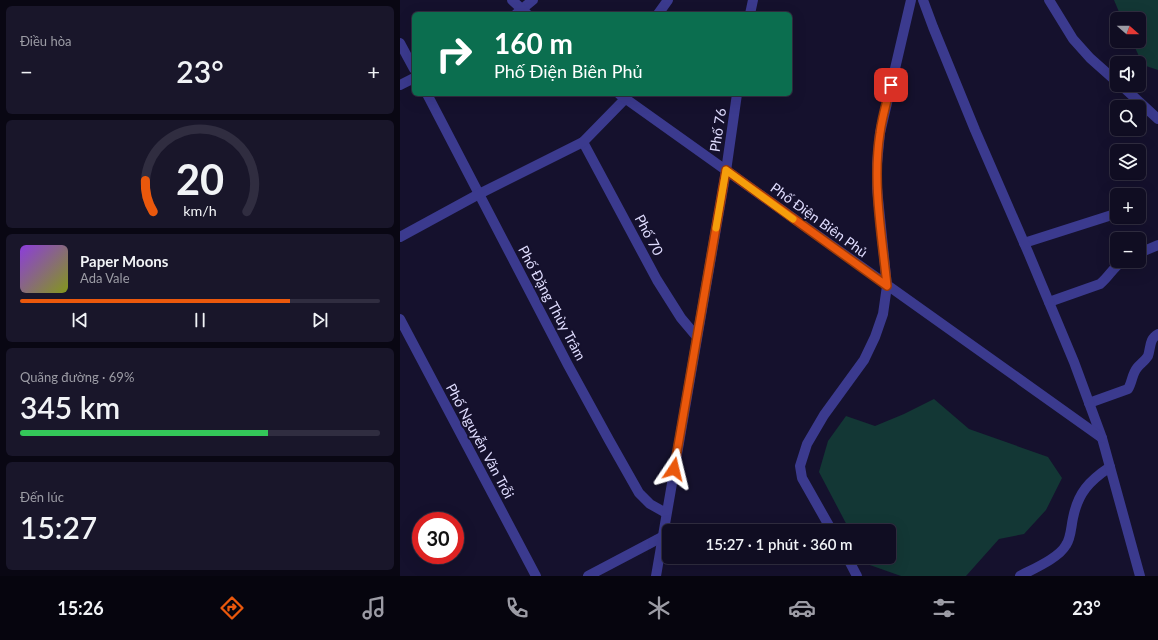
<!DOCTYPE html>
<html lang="vi">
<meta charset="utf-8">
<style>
:root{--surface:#100d22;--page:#19162a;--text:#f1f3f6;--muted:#9c9ca5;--line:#302d40;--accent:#ea580c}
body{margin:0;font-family:Lato,sans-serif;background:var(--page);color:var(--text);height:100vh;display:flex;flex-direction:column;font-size:15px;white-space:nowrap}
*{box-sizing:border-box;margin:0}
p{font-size:13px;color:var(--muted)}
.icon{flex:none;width:22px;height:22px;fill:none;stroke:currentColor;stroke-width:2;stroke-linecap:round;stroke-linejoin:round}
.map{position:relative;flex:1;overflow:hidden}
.details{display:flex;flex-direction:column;gap:6px;padding:6px;background:#090713;width:400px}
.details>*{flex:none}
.guide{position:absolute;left:12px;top:12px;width:380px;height:84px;border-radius:6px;box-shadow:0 4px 16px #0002,0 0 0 1px var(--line);background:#0b6e4f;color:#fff;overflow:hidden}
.needle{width:26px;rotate:110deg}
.tools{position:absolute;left:710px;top:12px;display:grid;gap:8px}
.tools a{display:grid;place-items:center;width:36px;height:36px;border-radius:6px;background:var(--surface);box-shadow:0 4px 16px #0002,0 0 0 1px var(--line);font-size:20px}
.speed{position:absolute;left:12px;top:512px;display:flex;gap:8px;font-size:20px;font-weight:700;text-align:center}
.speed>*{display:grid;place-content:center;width:52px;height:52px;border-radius:50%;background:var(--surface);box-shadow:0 4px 16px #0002,0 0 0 1px var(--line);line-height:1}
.speed .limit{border:6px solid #d22;background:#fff;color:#111}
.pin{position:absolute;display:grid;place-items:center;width:34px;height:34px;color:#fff;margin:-17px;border-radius:8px;box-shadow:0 2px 6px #0006}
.me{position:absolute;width:44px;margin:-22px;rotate:10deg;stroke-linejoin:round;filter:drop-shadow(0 0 3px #0008)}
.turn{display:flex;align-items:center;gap:14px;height:84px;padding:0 16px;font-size:18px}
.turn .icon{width:52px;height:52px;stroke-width:2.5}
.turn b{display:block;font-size:28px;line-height:34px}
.big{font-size:30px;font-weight:600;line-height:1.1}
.details .tile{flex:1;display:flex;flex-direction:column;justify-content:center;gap:6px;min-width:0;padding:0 14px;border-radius:6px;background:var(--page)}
.details .dial{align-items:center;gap:0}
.dial svg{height:104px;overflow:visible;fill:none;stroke:var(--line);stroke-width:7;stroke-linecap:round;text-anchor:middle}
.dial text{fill:var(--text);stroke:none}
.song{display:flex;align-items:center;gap:12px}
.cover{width:48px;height:48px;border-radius:6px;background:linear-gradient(135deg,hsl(270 70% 55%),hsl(70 70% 35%))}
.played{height:4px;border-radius:2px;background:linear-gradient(90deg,var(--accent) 75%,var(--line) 75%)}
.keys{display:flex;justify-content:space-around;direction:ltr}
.heat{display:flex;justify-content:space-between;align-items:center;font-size:22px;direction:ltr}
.charge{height:6px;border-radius:3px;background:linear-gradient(90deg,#34c759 69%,var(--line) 0)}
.trip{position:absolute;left:262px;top:524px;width:234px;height:40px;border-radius:6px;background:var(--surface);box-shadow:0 4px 16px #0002,0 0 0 1px var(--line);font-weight:600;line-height:40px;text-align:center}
.menu{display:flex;height:64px;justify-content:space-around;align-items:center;background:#06050e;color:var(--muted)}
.menu .icon{width:28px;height:28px}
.menu .current{color:var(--accent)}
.menu b{font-size:18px;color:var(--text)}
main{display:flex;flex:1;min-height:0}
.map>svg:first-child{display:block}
.green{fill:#133735}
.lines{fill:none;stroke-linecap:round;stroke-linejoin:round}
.minor{stroke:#3b3a8e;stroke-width:10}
.tertiary{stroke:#3b3a8e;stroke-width:10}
.route-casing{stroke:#983908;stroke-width:10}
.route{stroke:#ea580c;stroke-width:7}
.slow{stroke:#f59e0b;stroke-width:7}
.labels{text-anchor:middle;stroke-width:4;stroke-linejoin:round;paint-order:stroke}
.street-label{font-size:14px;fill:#e0ddff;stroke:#15112d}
</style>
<main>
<section class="details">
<div class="tile"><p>Điều hòa</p>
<div class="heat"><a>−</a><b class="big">23°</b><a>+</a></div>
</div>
<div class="tile dial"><svg viewBox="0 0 100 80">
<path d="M14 69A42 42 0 1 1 86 69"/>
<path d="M14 69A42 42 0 0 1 8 45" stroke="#ea580c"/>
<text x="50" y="56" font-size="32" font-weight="700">20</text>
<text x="50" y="72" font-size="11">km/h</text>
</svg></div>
<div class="tile">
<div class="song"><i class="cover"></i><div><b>Paper Moons</b><p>Ada Vale</p></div></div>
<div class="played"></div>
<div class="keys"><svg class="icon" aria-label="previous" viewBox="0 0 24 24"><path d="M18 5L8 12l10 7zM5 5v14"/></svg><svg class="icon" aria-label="pause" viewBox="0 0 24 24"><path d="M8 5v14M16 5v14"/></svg><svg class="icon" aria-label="next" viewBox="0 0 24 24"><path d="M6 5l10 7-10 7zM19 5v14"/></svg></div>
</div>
<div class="tile"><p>Quãng đường · 69%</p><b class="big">345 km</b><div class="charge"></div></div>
<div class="tile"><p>Đến lúc</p><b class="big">15:27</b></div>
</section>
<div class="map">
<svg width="758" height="576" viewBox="0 0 758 576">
<rect width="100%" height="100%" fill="#15112d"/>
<g class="green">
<polygon points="714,0 758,0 758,70 743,65 732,41 739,41 739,19 722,19"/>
<polygon points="534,399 569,429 648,457 662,478 646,510 624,534 599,539 566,576 501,576 467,564 464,557 489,557 489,531 450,531 419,472 428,441 446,416 475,426 504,414"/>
</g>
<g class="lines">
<g class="minor">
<polyline points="649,0 673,39 690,58 717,82"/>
<polyline points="116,14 133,0"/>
<polyline points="258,14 268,0"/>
<polyline points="350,14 353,0"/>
<polyline points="0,43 14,69"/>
<polyline points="0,85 14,78"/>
<polyline points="721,85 758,119"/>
<polyline points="27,94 168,365 209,440 239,493 250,504 266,513"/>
<polyline points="183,142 257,280 281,318 297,337"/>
<polyline points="0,237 79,194 183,142 225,99"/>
<polyline points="624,243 715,214"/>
<polyline points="739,253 758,245"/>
<path d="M649 302 700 284C709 277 713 267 723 261"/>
<polyline points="0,319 136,576"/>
<path d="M689 403 728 389C732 383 732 374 737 368 740 364 745 361 748 356 751 347 749 339 758 334"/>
<polyline points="432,531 402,478 400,466 407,444 424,415 464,360 475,337 483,314 487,286 477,188 477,164 480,133 511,0"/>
<polyline points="447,557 457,576"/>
<polyline points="188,576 262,537"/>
<polyline points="256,576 326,171 337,94"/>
<path d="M620 576C633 569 659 558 666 545 671 538 671 527 673 518 678 493 689 481 710 467"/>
</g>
<g class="tertiary">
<polyline points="112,0 127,14"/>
<polyline points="523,0 533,27 575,130 628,252 674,362 702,438 740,576"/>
<polyline points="219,94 702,438"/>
</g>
</g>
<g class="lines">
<defs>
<path id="route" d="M274 469 326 170 487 286C482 236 472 183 480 133 482 117 487 101 491 85"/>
</defs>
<use href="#route" class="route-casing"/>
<use href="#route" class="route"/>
<polyline class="slow" points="316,228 326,170 393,219"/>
</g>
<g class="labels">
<g class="street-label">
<text transform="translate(318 130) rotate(-81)" y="5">Phố 76</text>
<text transform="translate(419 220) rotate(36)" y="5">Phố Điện Biên Phủ</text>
<text transform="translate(249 235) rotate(62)" y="5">Phố 70</text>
<text transform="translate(152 303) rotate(62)" y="5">Phố Đặng Thùy Trâm</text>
<text transform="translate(80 441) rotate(62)" y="5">Phố Nguyễn Văn Trỗi</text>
</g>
</g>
</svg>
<div class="tools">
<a><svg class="needle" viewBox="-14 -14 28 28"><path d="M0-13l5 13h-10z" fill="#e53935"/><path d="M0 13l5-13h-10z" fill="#9c9ca5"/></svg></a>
<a><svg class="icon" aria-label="sound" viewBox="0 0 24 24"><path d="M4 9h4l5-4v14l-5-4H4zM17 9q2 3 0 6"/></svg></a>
<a><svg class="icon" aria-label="search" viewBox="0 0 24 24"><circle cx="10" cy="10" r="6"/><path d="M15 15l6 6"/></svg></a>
<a><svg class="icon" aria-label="layers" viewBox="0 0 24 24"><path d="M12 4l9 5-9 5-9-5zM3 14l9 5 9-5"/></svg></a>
<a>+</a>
<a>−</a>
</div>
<div class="speed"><div class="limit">30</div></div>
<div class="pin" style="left:491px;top:85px;background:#d93025"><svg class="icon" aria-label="arrive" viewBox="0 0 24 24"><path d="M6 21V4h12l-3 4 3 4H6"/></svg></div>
<svg class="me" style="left:274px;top:469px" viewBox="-20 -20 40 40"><path d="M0-17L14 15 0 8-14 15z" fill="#ea580c" stroke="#fff" stroke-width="4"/></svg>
<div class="trip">15:27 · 1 phút · 360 m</div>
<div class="guide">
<div class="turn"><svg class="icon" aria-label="right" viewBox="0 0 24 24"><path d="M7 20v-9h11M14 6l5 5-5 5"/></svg><div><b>160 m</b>Phố Điện Biên Phủ</div></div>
</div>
</div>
</main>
<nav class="menu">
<b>15:26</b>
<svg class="icon current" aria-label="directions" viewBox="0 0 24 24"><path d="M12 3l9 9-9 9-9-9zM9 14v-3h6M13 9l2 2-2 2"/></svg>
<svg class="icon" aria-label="music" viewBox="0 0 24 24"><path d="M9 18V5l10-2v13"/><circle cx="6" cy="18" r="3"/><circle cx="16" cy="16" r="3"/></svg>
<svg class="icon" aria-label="phone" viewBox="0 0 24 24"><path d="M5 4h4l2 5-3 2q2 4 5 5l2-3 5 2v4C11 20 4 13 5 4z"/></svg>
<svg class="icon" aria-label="climate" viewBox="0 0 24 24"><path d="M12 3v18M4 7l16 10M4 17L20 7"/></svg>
<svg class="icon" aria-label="car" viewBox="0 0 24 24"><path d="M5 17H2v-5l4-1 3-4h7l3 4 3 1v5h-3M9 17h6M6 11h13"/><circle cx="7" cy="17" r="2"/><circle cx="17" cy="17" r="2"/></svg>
<svg class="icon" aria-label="filters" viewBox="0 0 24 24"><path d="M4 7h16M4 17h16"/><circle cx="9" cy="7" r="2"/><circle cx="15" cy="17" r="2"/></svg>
<b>23°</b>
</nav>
